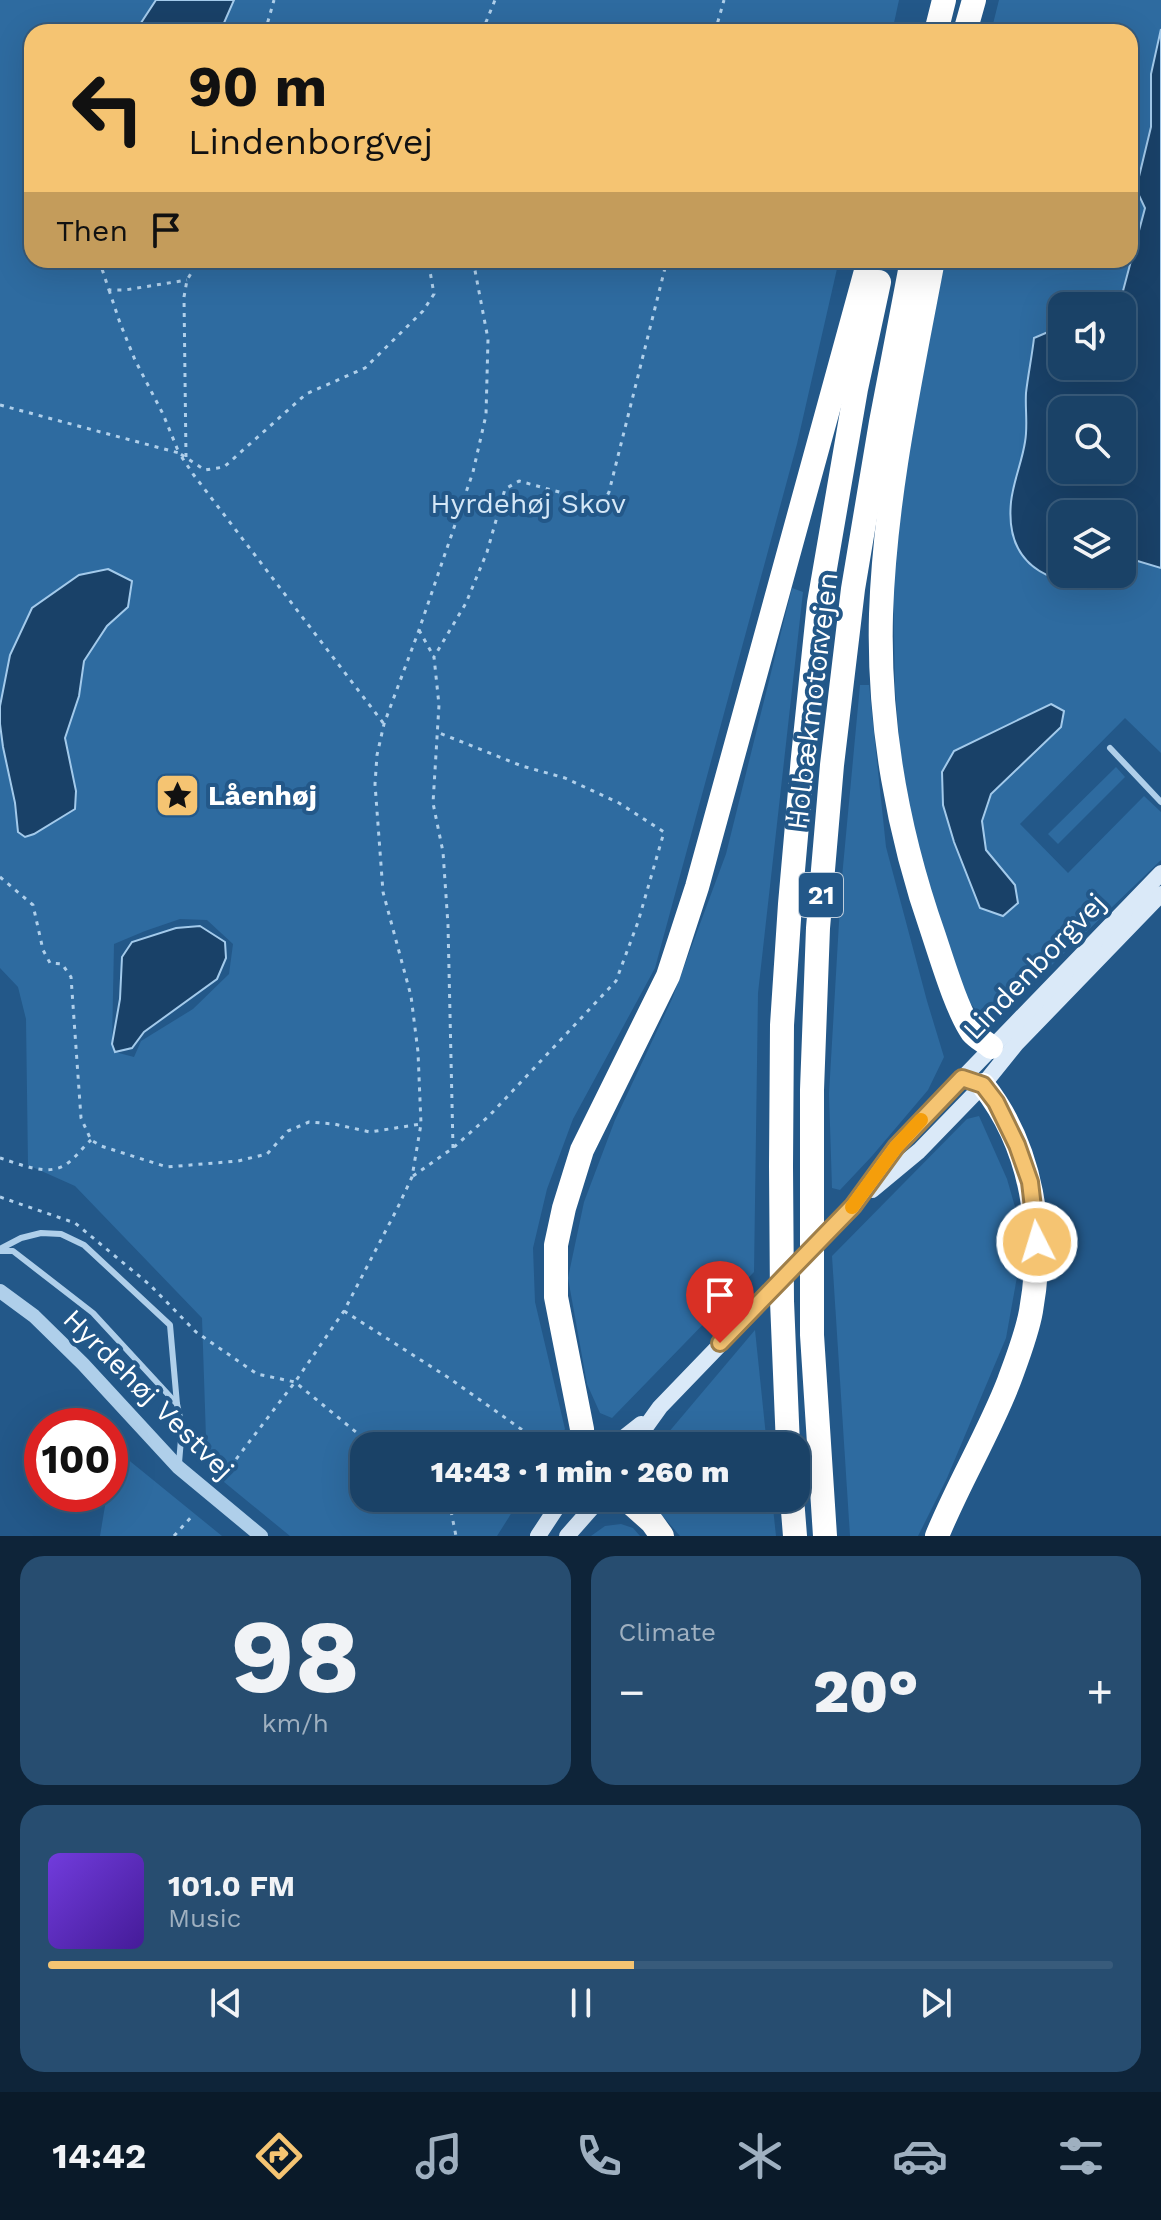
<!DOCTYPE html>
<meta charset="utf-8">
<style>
:root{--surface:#1a4267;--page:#274d70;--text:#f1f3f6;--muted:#9fb0c0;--line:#385b7b;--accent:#f5c472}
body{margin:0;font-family:"Work Sans",sans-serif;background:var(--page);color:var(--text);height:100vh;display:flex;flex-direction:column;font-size:30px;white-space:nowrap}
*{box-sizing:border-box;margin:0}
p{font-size:26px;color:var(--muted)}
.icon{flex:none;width:44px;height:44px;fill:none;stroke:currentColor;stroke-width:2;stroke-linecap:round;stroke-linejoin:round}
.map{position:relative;height:1536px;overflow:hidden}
.drawer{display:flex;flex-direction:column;gap:20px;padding:20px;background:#0e2439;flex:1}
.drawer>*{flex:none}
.top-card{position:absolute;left:24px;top:24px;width:1114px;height:244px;border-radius:24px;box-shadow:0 8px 32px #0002,0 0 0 2px var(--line);background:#f5c472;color:#111;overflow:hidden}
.buttons{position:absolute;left:1048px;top:292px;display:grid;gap:16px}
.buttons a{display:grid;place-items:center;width:88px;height:88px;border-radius:16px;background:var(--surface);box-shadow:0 8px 32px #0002,0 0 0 2px var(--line);font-size:40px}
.speed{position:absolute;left:24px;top:1408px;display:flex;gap:16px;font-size:40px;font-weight:700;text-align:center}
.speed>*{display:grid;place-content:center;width:104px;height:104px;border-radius:50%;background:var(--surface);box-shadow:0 8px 32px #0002,0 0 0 2px var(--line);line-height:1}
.speed .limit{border:12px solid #d22;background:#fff;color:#111}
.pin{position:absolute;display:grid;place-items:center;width:68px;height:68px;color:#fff;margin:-82px -34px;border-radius:50% 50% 50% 0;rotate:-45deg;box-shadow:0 0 8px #0007}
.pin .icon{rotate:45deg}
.me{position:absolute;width:88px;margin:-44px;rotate:355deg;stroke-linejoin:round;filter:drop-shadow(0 0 6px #0008)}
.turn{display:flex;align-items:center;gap:28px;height:168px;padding:0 32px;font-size:36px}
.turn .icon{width:104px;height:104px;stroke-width:2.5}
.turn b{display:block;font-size:56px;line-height:68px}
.then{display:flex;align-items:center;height:76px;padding:0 32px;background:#0003;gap:16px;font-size:30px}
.big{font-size:60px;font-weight:800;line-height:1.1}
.drawer .card{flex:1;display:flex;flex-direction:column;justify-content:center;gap:12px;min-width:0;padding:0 28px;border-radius:24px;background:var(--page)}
.drawer .dial{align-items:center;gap:0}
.dial b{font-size:104px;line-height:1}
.song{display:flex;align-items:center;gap:24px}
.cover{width:96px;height:96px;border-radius:12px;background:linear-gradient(135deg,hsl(260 70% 55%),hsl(260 70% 35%))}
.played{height:8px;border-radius:4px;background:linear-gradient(90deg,var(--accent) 55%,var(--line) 55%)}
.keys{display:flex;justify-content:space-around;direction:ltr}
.heat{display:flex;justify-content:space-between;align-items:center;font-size:44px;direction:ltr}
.drawer .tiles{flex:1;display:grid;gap:20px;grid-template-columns:1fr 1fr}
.card:last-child{grid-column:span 2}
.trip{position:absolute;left:350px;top:1432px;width:460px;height:80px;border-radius:24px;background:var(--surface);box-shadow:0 8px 32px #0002,0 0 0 2px var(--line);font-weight:800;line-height:80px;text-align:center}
.tab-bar{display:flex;height:128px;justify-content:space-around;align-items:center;background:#0a1a29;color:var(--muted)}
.tab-bar .icon{width:56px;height:56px}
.tab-bar .active{color:var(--accent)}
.tab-bar b{font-size:36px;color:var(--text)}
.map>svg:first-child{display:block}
.green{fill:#2e6ba0;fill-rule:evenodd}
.water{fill:#194168;stroke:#a3caeb;stroke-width:2;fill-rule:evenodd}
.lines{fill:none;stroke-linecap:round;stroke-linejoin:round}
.path{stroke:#afcfea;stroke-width:3;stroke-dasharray:4 6;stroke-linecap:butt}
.service{stroke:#afcfea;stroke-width:6}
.tertiary{stroke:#afcfea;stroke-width:14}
.secondary{stroke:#dae9f8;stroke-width:16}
.motorway{stroke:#fff;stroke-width:24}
.secondary-bridge{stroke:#dae9f8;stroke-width:16}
.route-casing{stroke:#9f7f4a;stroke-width:20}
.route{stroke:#f5c472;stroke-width:14}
.slow{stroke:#f59e0b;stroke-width:14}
.labels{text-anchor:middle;stroke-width:8;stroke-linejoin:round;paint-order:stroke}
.shield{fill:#235889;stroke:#bdcddc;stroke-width:2}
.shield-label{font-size:26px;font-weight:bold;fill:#fff}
.park-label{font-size:28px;fill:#d4e7f7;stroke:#235889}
.street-label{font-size:28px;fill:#fff;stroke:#235889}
.poi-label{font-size:28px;font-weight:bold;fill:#fff;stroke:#235889;text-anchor:start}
</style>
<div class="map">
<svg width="1161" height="1536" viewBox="0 0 1161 1536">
<rect width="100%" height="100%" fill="#235889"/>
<g class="green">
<path d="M0 0H899L892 32H32V260H839L797 444 655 968 573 1119 547 1189 533 1248 535 1302 565 1429 555 1446H364V1498H521L497 1536H290L207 1468 202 1318 75 1186 28 1165 26 1019 18 987 0 968V724C4 760 14 796 18 832L76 791 65 738 79 696 84 661 107 626 128 607 10 655 0 706ZM180 919 207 920 233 944 229 974 193 1009 141 1041 134 1057 115 1052 112 1044 114 944 145 931Z"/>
<path d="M999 0H1161V753L1125 718 1020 824 1068 873 1144 796 1161 812V860L1001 1014H980L966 999 944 944 913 829 900 751 895 688 893 578 910 441 945 260H1130V32H991ZM1062 306H1122V366H1062ZM1062 410H1122V470H1062ZM1062 514H1122V574H1062Z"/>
<polygon points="792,588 803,592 758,993 754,1272 612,1418 600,1413 587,1384 568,1278 584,1202 615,1120 672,999 726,854"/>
<polygon points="860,685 869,685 886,847 927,1001 944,1057 928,1090 872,1156 840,1190 832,1188 829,1094 841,888"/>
<polygon points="1116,767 1125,777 1058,844 1048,834"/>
<polygon points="979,1116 1007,1179 1024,1238 1006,1338 947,1478 918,1536 850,1536 832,1256 967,1119"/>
<polygon points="755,1330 767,1446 657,1446"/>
<polygon points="115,1449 222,1536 100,1536 107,1494 110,1494 110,1477"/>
<polygon points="654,1498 772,1498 776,1536 680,1536 661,1514"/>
<polygon points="621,1524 633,1528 640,1536 591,1536 605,1526"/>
</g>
<g class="water">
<polygon points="156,0 234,0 220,32 135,32"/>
<path d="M1161 29V568L1131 559 1122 560V514H1062V574H1077L1063 581C1023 570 1007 543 1011 502 1013 482 1022 462 1025 442 1028 426 1025 409 1026 393 1028 375 1032 356 1034 338L1062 326V366H1122V306H1119L1145 208 1136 189 1151 127V74ZM1062 410H1122V470H1062Z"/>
<polygon points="108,569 132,581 128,607 107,626 84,661 79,696 65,738 76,791 75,809 34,834 25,837 18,832 15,803 3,747 0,724 0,706 10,655 32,608 79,575"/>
<polygon points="1051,704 1064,711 1061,727 991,794 982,821 986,850 1015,885 1018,903 1003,916 980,908 954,842 943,805 942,772 954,751"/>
<polygon points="200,926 225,942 226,958 217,979 144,1032 132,1048 115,1052 112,1044 120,999 122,957 132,942 176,928"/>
</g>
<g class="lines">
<g class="path">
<polyline points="265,32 274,0"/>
<polyline points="482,32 495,0"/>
<polyline points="715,32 724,0"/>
<polyline points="99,260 109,290 125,290 187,280"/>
<polyline points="109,290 120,323 135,360 163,414 179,453 205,470 224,467 306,394 365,368 423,311 434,294 428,260"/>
<polyline points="0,405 179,453 193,474 384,724"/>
<polyline points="186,457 184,297 187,280 199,260"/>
<polyline points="419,630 434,657"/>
<polyline points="0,877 33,905 43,950 50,963 62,964 71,977 81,1118 91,1140 101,1146 167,1167 238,1161 267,1154 288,1131 309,1122 334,1124 370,1132 421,1124"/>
<polyline points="453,1148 448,925 443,852 433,803 439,705 434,657 466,603 487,552 505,489 519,481 603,504 609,492 667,260"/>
<path d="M0 1158C20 1164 49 1178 68 1163 76 1157 83 1147 91 1140"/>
<polyline points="413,1176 453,1148 490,1115 616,981 638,922 664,832 619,803 565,778 522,766 437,732"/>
<polyline points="0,1197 75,1223 150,1285 196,1332 257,1374 295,1382 373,1446"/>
<polyline points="344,1311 449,1378 545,1446"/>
<polyline points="224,1475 295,1382 344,1311 397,1209 412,1177 421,1124 418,1052 411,996 383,892 375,784 377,755 384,724 419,630 473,472 486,415 488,339 473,260"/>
<polyline points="436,1498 451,1511 456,1536"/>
<polyline points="174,1536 193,1515"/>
</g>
<g class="service">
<polyline points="1110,748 1161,802"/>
<polyline points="0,1249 21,1238 41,1233 61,1234 84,1245 170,1325 177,1404"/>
<polyline points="0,1251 13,1251 93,1313 177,1404 182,1427 179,1463"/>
</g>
<polyline class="tertiary" points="0,1291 34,1316 83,1364 178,1467 261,1536"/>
<g class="secondary">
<polyline points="872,1190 919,1151 983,1085 1016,1044 1161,894"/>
<polyline points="853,1206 896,1147 1161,873"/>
<polyline points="613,1446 641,1424"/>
<polyline points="632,1446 660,1407 741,1323"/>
<polyline points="585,1498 597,1502 612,1498"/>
<polyline points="538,1536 563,1498"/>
<polyline points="567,1536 597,1502"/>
</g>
<g class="motorway">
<polyline points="936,32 944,0"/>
<polyline points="965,32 974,0"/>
<path d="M933 260C911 377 885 495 881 614 878 723 898 834 934 936 943 963 957 1010 972 1032 977 1038 985 1042 991 1047"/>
<polyline points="583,1446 582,1429 556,1297 556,1245 564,1208 582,1150 668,976 697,887 869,260"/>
<polyline points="788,1446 782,1301 781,1166 782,1025 790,904 803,757 819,603 856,389 879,282"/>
<polyline points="625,1498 652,1522 662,1536"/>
<polyline points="792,1498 795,1536"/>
<polyline points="825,1536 812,1335 812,1090 818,928 832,765 853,589 881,422 912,260"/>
<path d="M937 1536C958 1484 989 1433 1009 1381 1017 1359 1027 1334 1031 1311 1045 1233 1033 1148 983 1085"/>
</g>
<polyline class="secondary-bridge" points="741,1323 849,1210"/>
</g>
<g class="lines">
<defs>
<polyline id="route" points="720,1343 853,1206 896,1147 962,1078 983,1085 996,1102 1017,1145 1030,1182 1037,1242"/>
</defs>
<use href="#route" class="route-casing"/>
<use href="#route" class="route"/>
<polyline class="slow" points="852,1207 896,1147 921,1120"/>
</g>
<defs>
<symbol id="sight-square" viewBox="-11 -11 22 22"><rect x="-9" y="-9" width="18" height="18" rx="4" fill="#f5c472" stroke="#235889"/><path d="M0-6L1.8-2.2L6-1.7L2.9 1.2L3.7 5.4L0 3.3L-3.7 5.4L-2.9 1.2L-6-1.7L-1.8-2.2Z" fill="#111"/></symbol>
</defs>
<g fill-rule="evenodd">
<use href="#sight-square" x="152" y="770" width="51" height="51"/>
</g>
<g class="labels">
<rect class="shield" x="799" y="873" width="44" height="44" rx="6"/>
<g class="shield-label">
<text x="821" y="904">21</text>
</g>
<g class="park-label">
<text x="528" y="513">Hyrdehøj Skov</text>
</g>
<g class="street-label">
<text transform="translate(812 701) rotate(-83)" y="10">Holbækmotorvejen</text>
<text transform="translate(1034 966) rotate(-46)" y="10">Lindenborgvej</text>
<text transform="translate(149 1394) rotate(45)" y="10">Hyrdehøj Vestvej</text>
</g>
<g class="poi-label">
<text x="208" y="805">Låenhøj</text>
</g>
</g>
</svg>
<div class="buttons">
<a><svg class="icon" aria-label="sound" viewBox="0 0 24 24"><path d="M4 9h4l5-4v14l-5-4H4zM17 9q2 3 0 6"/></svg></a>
<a><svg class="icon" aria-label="search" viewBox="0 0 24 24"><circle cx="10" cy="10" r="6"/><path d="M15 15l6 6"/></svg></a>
<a><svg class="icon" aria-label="layers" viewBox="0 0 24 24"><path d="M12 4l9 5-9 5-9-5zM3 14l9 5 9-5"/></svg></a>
</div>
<div class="speed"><div class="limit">100</div></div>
<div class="pin" style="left:720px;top:1343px;background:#d93025"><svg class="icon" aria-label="arrive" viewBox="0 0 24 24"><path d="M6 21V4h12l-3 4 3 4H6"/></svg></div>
<svg class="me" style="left:1037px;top:1242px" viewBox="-20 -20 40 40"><circle r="17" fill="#f5c472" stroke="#fff" stroke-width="3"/><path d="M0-11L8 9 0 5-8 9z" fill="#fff"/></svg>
<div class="trip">14:43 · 1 min · 260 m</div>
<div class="top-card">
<div class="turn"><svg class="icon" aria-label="left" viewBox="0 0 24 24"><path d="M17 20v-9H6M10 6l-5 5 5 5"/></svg><div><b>90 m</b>Lindenborgvej</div></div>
<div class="then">Then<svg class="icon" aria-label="arrive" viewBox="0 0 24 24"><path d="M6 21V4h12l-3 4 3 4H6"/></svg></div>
</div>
</div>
<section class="drawer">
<div class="tiles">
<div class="card dial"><b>98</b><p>km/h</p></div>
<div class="card"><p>Climate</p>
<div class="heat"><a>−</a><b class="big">20°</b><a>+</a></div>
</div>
<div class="card">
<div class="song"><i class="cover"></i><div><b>101.0 FM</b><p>Music</p></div></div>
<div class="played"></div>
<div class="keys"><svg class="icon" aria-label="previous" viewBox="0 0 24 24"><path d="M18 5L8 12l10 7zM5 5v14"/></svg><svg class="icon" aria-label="pause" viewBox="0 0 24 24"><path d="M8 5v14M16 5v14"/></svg><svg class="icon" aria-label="next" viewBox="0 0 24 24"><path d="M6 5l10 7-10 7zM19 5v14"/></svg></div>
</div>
</div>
</section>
<nav class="tab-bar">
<b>14:42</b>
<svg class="icon active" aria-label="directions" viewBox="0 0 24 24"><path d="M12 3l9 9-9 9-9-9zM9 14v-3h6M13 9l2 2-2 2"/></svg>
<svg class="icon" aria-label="music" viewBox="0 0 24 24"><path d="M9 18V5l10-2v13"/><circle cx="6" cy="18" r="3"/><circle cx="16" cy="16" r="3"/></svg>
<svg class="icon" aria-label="phone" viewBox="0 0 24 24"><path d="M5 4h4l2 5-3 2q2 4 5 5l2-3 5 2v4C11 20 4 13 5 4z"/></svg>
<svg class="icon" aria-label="climate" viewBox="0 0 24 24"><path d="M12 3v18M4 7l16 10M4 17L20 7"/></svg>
<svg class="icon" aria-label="car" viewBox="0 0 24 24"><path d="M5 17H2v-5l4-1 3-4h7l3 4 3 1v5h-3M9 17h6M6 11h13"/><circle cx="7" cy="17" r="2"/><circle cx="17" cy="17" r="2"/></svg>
<svg class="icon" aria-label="filters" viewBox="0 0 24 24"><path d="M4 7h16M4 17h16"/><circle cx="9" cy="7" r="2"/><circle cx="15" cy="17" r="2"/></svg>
</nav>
